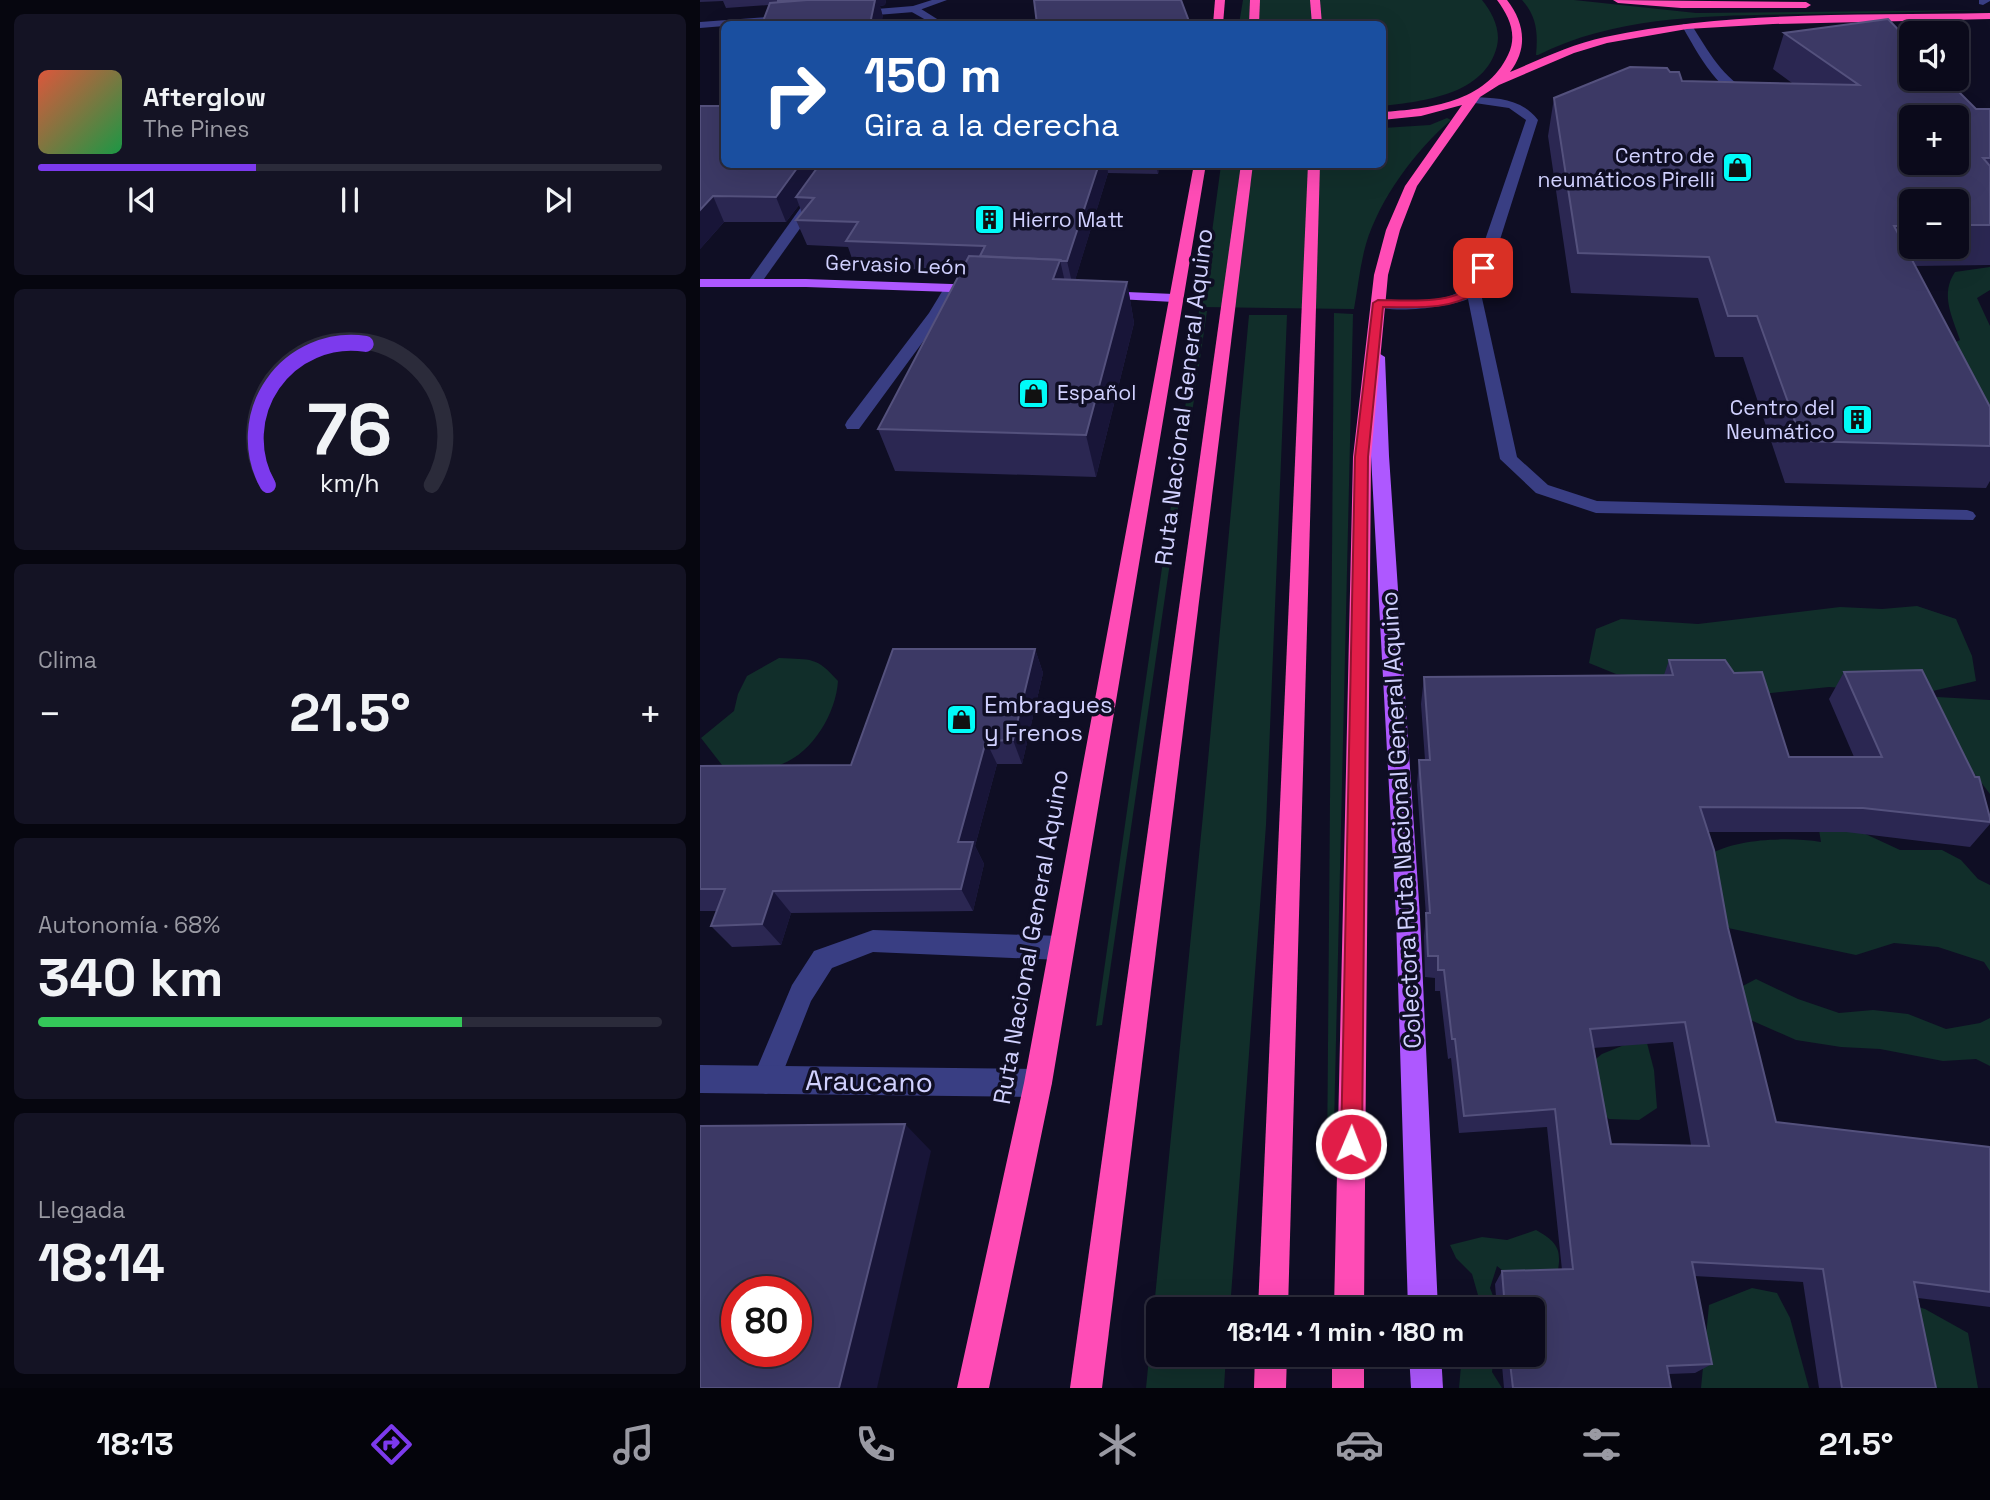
<!DOCTYPE html>
<html lang="es">
<meta charset="utf-8">
<style>
:root{--surface:#0b0a1b;--page:#141324;--text:#f1f3f6;--muted:#9a9aa3;--line:#2b2b3a;--accent:#7c3aed}
body{margin:0;font-family:"Space Grotesk",sans-serif;background:var(--page);color:var(--text);height:100vh;display:flex;flex-direction:column;font-size:26px;white-space:nowrap}
*{box-sizing:border-box;margin:0}
p{font-size:23px;color:var(--muted)}
.icon{flex:none;width:38px;height:38px;fill:none;stroke:currentColor;stroke-width:2;stroke-linecap:round;stroke-linejoin:round}
.map{position:relative;flex:1;overflow:hidden}
.panel{display:flex;flex-direction:column;gap:14px;padding:14px;background:#06060f;width:700px}
.panel>*{flex:none}
.top-card{position:absolute;left:21px;top:21px;width:665px;height:147px;border-radius:10px;box-shadow:0 7px 28px #0002,0 0 0 2px var(--line);background:#1a4fa0;color:#fff;overflow:hidden}
.tools{position:absolute;left:1199px;top:21px;display:grid;gap:14px}
.tools a{display:grid;place-items:center;width:70px;height:70px;border-radius:10px;background:var(--surface);box-shadow:0 7px 28px #0002,0 0 0 2px var(--line);font-size:35px}
.speed{position:absolute;left:21px;top:1276px;display:flex;gap:14px;font-size:35px;font-weight:700;text-align:center}
.speed>*{display:grid;place-content:center;width:91px;height:91px;border-radius:50%;background:var(--surface);box-shadow:0 7px 28px #0002,0 0 0 2px var(--line);line-height:1}
.speed .limit{border:10px solid #d22;background:#fff;color:#111}
.pin{position:absolute;display:grid;place-items:center;width:60px;height:60px;color:#fff;margin:-30px;border-radius:14px;box-shadow:0 4px 10px #0006}
.me{position:absolute;width:77px;margin:-38px;rotate:1deg;stroke-linejoin:round;filter:drop-shadow(0 0 5px #0008)}
.turn{display:flex;align-items:center;gap:24px;height:147px;padding:0 28px;font-size:32px}
.turn .icon{width:91px;height:91px;stroke-width:2.5}
.turn b{display:block;font-size:49px;line-height:60px}
.big{font-size:52px;font-weight:600;line-height:1.1}
.panel .widget{flex:1;display:flex;flex-direction:column;justify-content:center;gap:10px;min-width:0;padding:0 24px;border-radius:10px;background:var(--page)}
.panel .dial{align-items:center;gap:0}
.dial svg{height:182px;overflow:visible;fill:none;stroke:var(--line);stroke-width:7;stroke-linecap:round;text-anchor:middle}
.dial text{fill:var(--text);stroke:none}
.song{display:flex;align-items:center;gap:21px}
.cover{width:84px;height:84px;border-radius:10px;background:linear-gradient(135deg,hsl(10 70% 55%),hsl(140 70% 35%))}
.played{height:7px;border-radius:4px;background:linear-gradient(90deg,var(--accent) 35%,var(--line) 35%)}
.keys{display:flex;justify-content:space-around;direction:ltr}
.heat{display:flex;justify-content:space-between;align-items:center;font-size:38px;direction:ltr}
.charge{height:10px;border-radius:5px;background:linear-gradient(90deg,#34c759 68%,var(--line) 0)}
.trip{position:absolute;left:446px;top:1297px;width:399px;height:70px;border-radius:10px;background:var(--surface);box-shadow:0 7px 28px #0002,0 0 0 2px var(--line);font-weight:600;line-height:70px;text-align:center}
.dock{display:flex;height:112px;justify-content:space-around;align-items:center;background:#04040b;color:var(--muted)}
.dock .icon{width:49px;height:49px}
.dock .on{color:var(--accent)}
.dock b{font-size:32px;color:var(--text)}
main{display:flex;flex:1;min-height:0}
.map>svg:first-child{display:block}
.green{fill:#112e2a}
.lines{fill:none;stroke-linecap:round;stroke-linejoin:round}
.lane{fill:#393e83;fill-rule:evenodd}
.street{fill:#393e83;fill-rule:evenodd}
.primary{fill:#ae58ff;fill-rule:evenodd}
.highway{fill:#ff4cb6;fill-rule:evenodd}
.wall{fill:#2b2752;fill-rule:evenodd}
.shaded-wall{fill:#181538}
.building{fill:#3c3965;stroke:#54517d;stroke-width:2;fill-rule:evenodd}
.route{fill:#e11d48;stroke:#92132f;stroke-width:2}
.labels{text-anchor:middle;stroke-width:7;stroke-linejoin:round;paint-order:stroke}
.far-poi-label{font-size:21px;fill:#d1d1ff;stroke:#0f0e24;text-anchor:end}
.far-street-label{font-size:21px;fill:#d1d1ff;stroke:#0f0e24}
.street-label{font-size:24px;fill:#d1d1ff;stroke:#0f0e24}
.poi-label{font-size:24px;fill:#d1d1ff;stroke:#0f0e24;text-anchor:start}
.near-street-label{font-size:28px;fill:#d1d1ff;stroke:#0f0e24}
</style>
<main>
<section class="panel">
<div class="widget">
<div class="song"><i class="cover"></i><div><b>Afterglow</b><p>The Pines</p></div></div>
<div class="played"></div>
<div class="keys"><svg class="icon" aria-label="previous" viewBox="0 0 24 24"><path d="M18 5L8 12l10 7zM5 5v14"/></svg><svg class="icon" aria-label="pause" viewBox="0 0 24 24"><path d="M8 5v14M16 5v14"/></svg><svg class="icon" aria-label="next" viewBox="0 0 24 24"><path d="M6 5l10 7-10 7zM19 5v14"/></svg></div>
</div>
<div class="widget dial"><svg viewBox="0 0 100 80">
<path d="M14 69A42 42 0 1 1 86 69"/>
<path d="M14 69A42 42 0 0 1 57 7" stroke="#7c3aed"/>
<text x="50" y="56" font-size="32" font-weight="700">76</text>
<text x="50" y="72" font-size="11">km/h</text>
</svg></div>
<div class="widget"><p>Clima</p>
<div class="heat"><a>−</a><b class="big">21.5°</b><a>+</a></div>
</div>
<div class="widget"><p>Autonomía · 68%</p><b class="big">340 km</b><div class="charge"></div></div>
<div class="widget"><p>Llegada</p><b class="big">18:14</b></div>
</section>
<div class="map">
<svg width="1290" height="1388" viewBox="0 0 1290 1388">
<rect width="100%" height="100%" fill="#0f0e24"/>
<g class="green">
<path d="M543 0H782C792 12 801 30 797 46 785 95 724 101 683 106L682 24H539Z"/>
<path d="M822 0H874L996 13 1290 10C1228 12 1166 13 1104 14 1016 16 919 14 838 55H836C838 33 837 17 822 0Z"/>
<path d="M747 118 751 120C715 151 680 198 666 244 660 265 658 287 654 309L502 307 521 165 682 164 683 128 730 125Z"/>
<path d="M1290 267V290L1277 298 1290 326V469L1239 351 1260 340C1252 316 1240 294 1255 272Z"/>
<polygon points="499,311 507,311 402,1025 396,1026"/>
<polygon points="634,313 653,314 633,1168 627,1168"/>
<polygon points="549,315 587,315 566,825 530,1309 458,1309 458,1354 526,1355 524,1388 446,1388 503,815"/>
<polygon points="1217,606 1256,619 1272,656 1276,681 1224,693 1129,687 1062,694 957,677 916,674 889,663 896,629 921,619 998,624 1140,607 1182,609"/>
<path d="M79 658C112 660 116 656 138 681 136 713 113 752 82 764 66 771 46 772 29 774L1 738 34 711 38 694 47 676Z"/>
<polygon points="1237,697 1290,700 1290,794 1245,735"/>
<path d="M1118 824 1159 831 1200 850H1242L1261 860 1278 879 1290 885V971L1284 962 1238 947 1194 943 1156 955 1028 928 1013 887 1009 855C1036 838 1089 837 1121 842Z"/>
<polygon points="1056,979 1098,999 1139,1013 1173,1010 1208,1014 1246,1029 1280,1023 1290,1018 1290,1066 1276,1059 1243,1061 1180,1049 1141,1047 1096,1040 1046,1018 1039,988"/>
<polygon points="934,1041 947,1043 954,1070 957,1108 939,1120 909,1119 895,1105 891,1063 902,1054"/>
<path d="M836 1230C859 1243 862 1250 857 1276L813 1279 797 1266 790 1288 798 1309H771L778 1295 772 1274 756 1258 750 1245 782 1237 807 1240Z"/>
<polygon points="1052,1288 1077,1293 1090,1318 1109,1388 1001,1388 1009,1305"/>
<polygon points="1208,1304 1225,1309 1268,1333 1278,1388 1213,1388"/>
<polygon points="762,1355 794,1355 792,1372 802,1388 759,1388"/>
</g>
<g class="lines">
<g class="lane">
<polygon points="210,7 218,7 245,24 233,24 210,11"/>
<path d="M983 24H991C1009 52 1022 78 1053 94V98C1022 102 995 48 982 26Z"/>
<path d="M772 97C797 98 821 98 838 120L791 268 780 289 817 457 848 485 897 501 1267 510 1273 512 1276 516 1273 520 896 513 836 493 800 459 768 299C749 307 685 316 671 303L678 299C705 300 753 307 771 281L826 120 809 108 768 102 766 100Z"/>
<polygon points="114,195 121,199 59,286 49,286 47,283 49,280 109,196"/>
<polygon points="251,284 258,288 241,317 159,429 147,429 145,425 147,421 229,313 246,285"/>
<polygon points="173,930 361,936 370,940 374,948 370,956 361,960 173,952 132,968 111,1001 76,1090 66,1094 56,1090 52,1080 92,985 114,951"/>
</g>
<g class="street">
<polygon points="232,0 247,0 214,12 152,17 147,14 152,11 213,6"/>
<polygon points="1279,0 1290,0 1290,1 1283,5 1279,4"/>
<polygon points="92,15 96,16 96,20 0,28 0,22"/>
<polygon points="0,1065 338,1069 348,1073 352,1083 348,1093 338,1097 0,1093"/>
</g>
<g class="primary">
<polygon points="0,279 106,279 280,285 287,289 280,293 106,287 0,287"/>
<polygon points="403,291 474,294 481,298 474,302 398,298 396,295 398,292"/>
<polygon points="677,352 685,357 689,456 720,917 738,1309 708,1309 696,917 671,456 669,357"/>
<polygon points="709,1354 741,1354 743,1388 711,1388"/>
</g>
<g class="highway">
<polygon points="515,0 525,0 523,24 513,24"/>
<polygon points="550,0 560,0 559,24 549,24"/>
<polygon points="610,0 620,0 622,24 612,24"/>
<path d="M797 0H807C825 23 828 49 810 72 841 59 872 44 905 37 1031 10 1162 16 1290 13V19L1073 24 987 29 907 43 874 53 799 85 780 97 717 186 700 230 688 275 671 457 664 1309H634L653 457 674 275 686 230 705 186 762 105 721 116 682 120V112C729 109 786 102 808 55 818 35 809 16 797 0Z"/>
<polygon points="913,0 1106,2 1111,5 1106,8 981,8 918,3"/>
<polygon points="494,164 506,164 352,1083 289,1388 257,1388 324,1083"/>
<polygon points="541,164 553,164 402,1388 370,1388"/>
<polygon points="608,164 620,164 588,1309 558,1309"/>
<polygon points="555,1354 587,1354 586,1388 554,1388"/>
<rect x="632" y="1354" width="32" height="34"/>
</g>
</g>
<g class="wall">
<polygon points="0,0 186,0 185,5 180,6 183,17 69,5 26,8 23,1 0,2"/>
<path d="M1084 33 1276 109H1290V265L1215 266 1290 407V481L1286 488 1085 483 1043 357H1015L998 298 871 293 848 136 854 98 970 72 982 81 1092 83 1073 69ZM1211 201H1256V247H1211Z"/>
<polygon points="24,106 24,164 461,164 458,174 408,173 375,280 427,282 434,323 396,477 195,471 178,429 261,271 155,267 148,247 107,245 96,220 102,213 99,205 86,222 24,222 0,249"/>
<polygon points="335,649 343,673 322,764 297,764 275,846 284,864 273,911 91,913 81,945 32,947 11,926 17,911 0,911 0,766 151,765"/>
<path d="M969 660 1089 757H1154L1129 699 1144 672 1290 818V824L1270 847 1146 832H1008L1028 928 1076 1122 1290 1147V1307L1218 1298 1236 1388H1119L1103 1282 994 1276 1012 1364 995 1373 969 1374 971 1388H804L801 1354H833V1309H797L795 1284 802 1271 862 1270 847 1127 759 1133 751 1058 748 1059 740 991H735V978L725 977 724 936 726 916 717 785 719 760H725L721 704 724 677 964 675ZM973 1042 991 1145 911 1144 893 1048Z"/>
</g>
<g class="shaded-wall">
<polygon points="98,0 186,0 185,5 180,6 183,17 181,24 170,24"/>
<polygon points="100,164 116,164 122,182 96,197 99,205 86,222 76,197"/>
<polygon points="399,164 407,164 408,173 373,287 367,261"/>
<polygon points="456,164 461,164 458,174"/>
<polygon points="13,196 24,222 0,249 0,210"/>
<polygon points="360,260 369,300 353,279"/>
<polygon points="427,282 434,323 396,477 386,435"/>
<polygon points="335,649 343,673 322,764 313,740"/>
<polygon points="286,741 297,764 275,846 284,864 273,911 261,889 258,842"/>
<polygon points="73,891 91,913 81,945 62,924"/>
<polygon points="205,1124 231,1151 177,1388 139,1388"/>
</g>
<g class="building">
<polygon points="78,0 98,0 78,2"/>
<polygon points="107,0 175,0 170,24 62,24 70,3"/>
<polygon points="334,0 481,0 490,24 321,24 337,24"/>
<path d="M1188 19 1211 43V79H1246L1276 109H1290V158H1283L1290 166V225H1256V201H1211V226H1194L1290 407V446L1102 441 1057 316H1028L1009 257 878 253 854 98 930 67 967 68 970 72H979L982 81 1159 85 1084 33ZM1211 117H1256V163H1211Z"/>
<polygon points="0,106 24,106 24,164 100,164 76,197 13,196 0,210"/>
<polygon points="399,164 367,261 359,261 360,260 280,256 285,246 146,241 158,222 96,220 114,198 96,197 120,164"/>
<polygon points="269,256 360,260 353,279 427,282 386,435 178,429"/>
<polygon points="193,649 335,649 313,740 286,741 258,842 273,842 261,889 73,891 62,924 11,926 25,889 0,889 0,766 151,765"/>
<path d="M969 660H1025L1034 673 1062 672 1089 757H1182L1144 672 1222 670 1275 777H1279L1290 818V822L1163 808 1000 807 1014 850 1028 928 1076 1122 1290 1147V1292L1214 1282 1236 1388H1142L1123 1269 992 1262 1012 1364 967 1366 971 1388H813L809 1354H833V1309H805L802 1271 873 1269 855 1109 764 1116 755 1039H752L744 970H738V956H728L726 913H730L719 760H730L724 677 973 675ZM985 1022 1009 1146 911 1144 890 1029Z"/>
<path d="M205 1124 139 1388H0V1126ZM37 1292H96V1351H37Z"/>
</g>
<path class="route" d="M783 265 789 268C785 275 782 287 776 292 751 311 712 307 683 307L668 457 662 1144 659 1152 651 1155 644 1152 641 1144 655 457 673 303 678 300C701 300 752 305 769 287 776 279 774 269 783 265Z"/>
<defs>
<symbol id="shop-square" viewBox="-11 -11 22 22"><rect x="-9" y="-9" width="18" height="18" rx="4" fill="#00fcf9" stroke="#0f0e24"/><path d="M-5-2.5h2.3a2.7 3.5 0 0 1 5.4 0H5L5.5 6h-11ZM-1.5-2.5h3a1.5 2.3 0 0 0-3 0Z" fill="#111"/></symbol>
<symbol id="building-square" viewBox="-11 -11 22 22"><rect x="-9" y="-9" width="18" height="18" rx="4" fill="#00fcf9" stroke="#0f0e24"/><path d="M-4-6H4V6H1V3H-1V6H-4ZM-2.5-4.3h1.7v1.8h-1.7ZM.8-4.3h1.7v1.8H.8ZM-2.5-1h1.7V.8h-1.7ZM.8-1h1.7V.8H.8Z" fill="#111"/></symbol>
</defs>
<g fill-rule="evenodd">
<use href="#shop-square" x="1020" y="150" width="35" height="35"/>
<use href="#building-square" x="272" y="202" width="35" height="35"/>
<use href="#shop-square" x="316" y="376" width="35" height="35"/>
<use href="#building-square" x="1140" y="402" width="35" height="35"/>
<use href="#shop-square" x="244" y="702" width="35" height="35"/>
</g>
<g class="labels">
<g class="far-poi-label">
<text x="1015" y="163">Centro de<tspan x="1015" dy="24">neumáticos Pirelli</tspan></text>
<text x="312" y="227" text-anchor="start">Hierro Matt</text>
<text x="357" y="400" text-anchor="start">Español</text>
<text x="1135" y="415">Centro del<tspan x="1135" dy="24">Neumático</tspan></text>
</g>
<g class="far-street-label">
<text transform="translate(196 265) rotate(2)" y="7">Gervasio León</text>
</g>
<g class="street-label">
<text transform="translate(484 397) rotate(-83)" y="8">Ruta Nacional General Aquino</text>
<text transform="translate(701 820) rotate(-93)" y="8">Colectora Ruta Nacional General Aquino</text>
<text transform="translate(331 937) rotate(-80)" y="8">Ruta Nacional General Aquino</text>
</g>
<g class="poi-label">
<text x="284" y="713">Embragues<tspan x="284" dy="28">y Frenos</tspan></text>
</g>
<g class="near-street-label">
<text transform="translate(169 1081) rotate(1)" y="10">Araucano</text>
</g>
</g>
</svg>
<div class="tools">
<a><svg class="icon" aria-label="sound" viewBox="0 0 24 24"><path d="M4 9h4l5-4v14l-5-4H4zM17 9q2 3 0 6"/></svg></a>
<a>+</a>
<a>−</a>
</div>
<div class="speed"><div class="limit">80</div></div>
<div class="pin" style="left:783px;top:268px;background:#d93025"><svg class="icon" aria-label="arrive" viewBox="0 0 24 24"><path d="M6 21V4h12l-3 4 3 4H6"/></svg></div>
<svg class="me" style="left:651px;top:1144px" viewBox="-20 -20 40 40"><circle r="17" fill="#e11d48" stroke="#fff" stroke-width="3"/><path d="M0-11L8 9 0 5-8 9z" fill="#fff"/></svg>
<div class="trip">18:14 · 1 min · 180 m</div>
<div class="top-card">
<div class="turn"><svg class="icon" aria-label="right" viewBox="0 0 24 24"><path d="M7 20v-9h11M14 6l5 5-5 5"/></svg><div><b>150 m</b>Gira a la derecha</div></div>
</div>
</div>
</main>
<nav class="dock">
<b>18:13</b>
<svg class="icon on" aria-label="directions" viewBox="0 0 24 24"><path d="M12 3l9 9-9 9-9-9zM9 14v-3h6M13 9l2 2-2 2"/></svg>
<svg class="icon" aria-label="music" viewBox="0 0 24 24"><path d="M9 18V5l10-2v13"/><circle cx="6" cy="18" r="3"/><circle cx="16" cy="16" r="3"/></svg>
<svg class="icon" aria-label="phone" viewBox="0 0 24 24"><path d="M5 4h4l2 5-3 2q2 4 5 5l2-3 5 2v4C11 20 4 13 5 4z"/></svg>
<svg class="icon" aria-label="climate" viewBox="0 0 24 24"><path d="M12 3v18M4 7l16 10M4 17L20 7"/></svg>
<svg class="icon" aria-label="car" viewBox="0 0 24 24"><path d="M5 17H2v-5l4-1 3-4h7l3 4 3 1v5h-3M9 17h6M6 11h13"/><circle cx="7" cy="17" r="2"/><circle cx="17" cy="17" r="2"/></svg>
<svg class="icon" aria-label="filters" viewBox="0 0 24 24"><path d="M4 7h16M4 17h16"/><circle cx="9" cy="7" r="2"/><circle cx="15" cy="17" r="2"/></svg>
<b>21.5°</b>
</nav>
